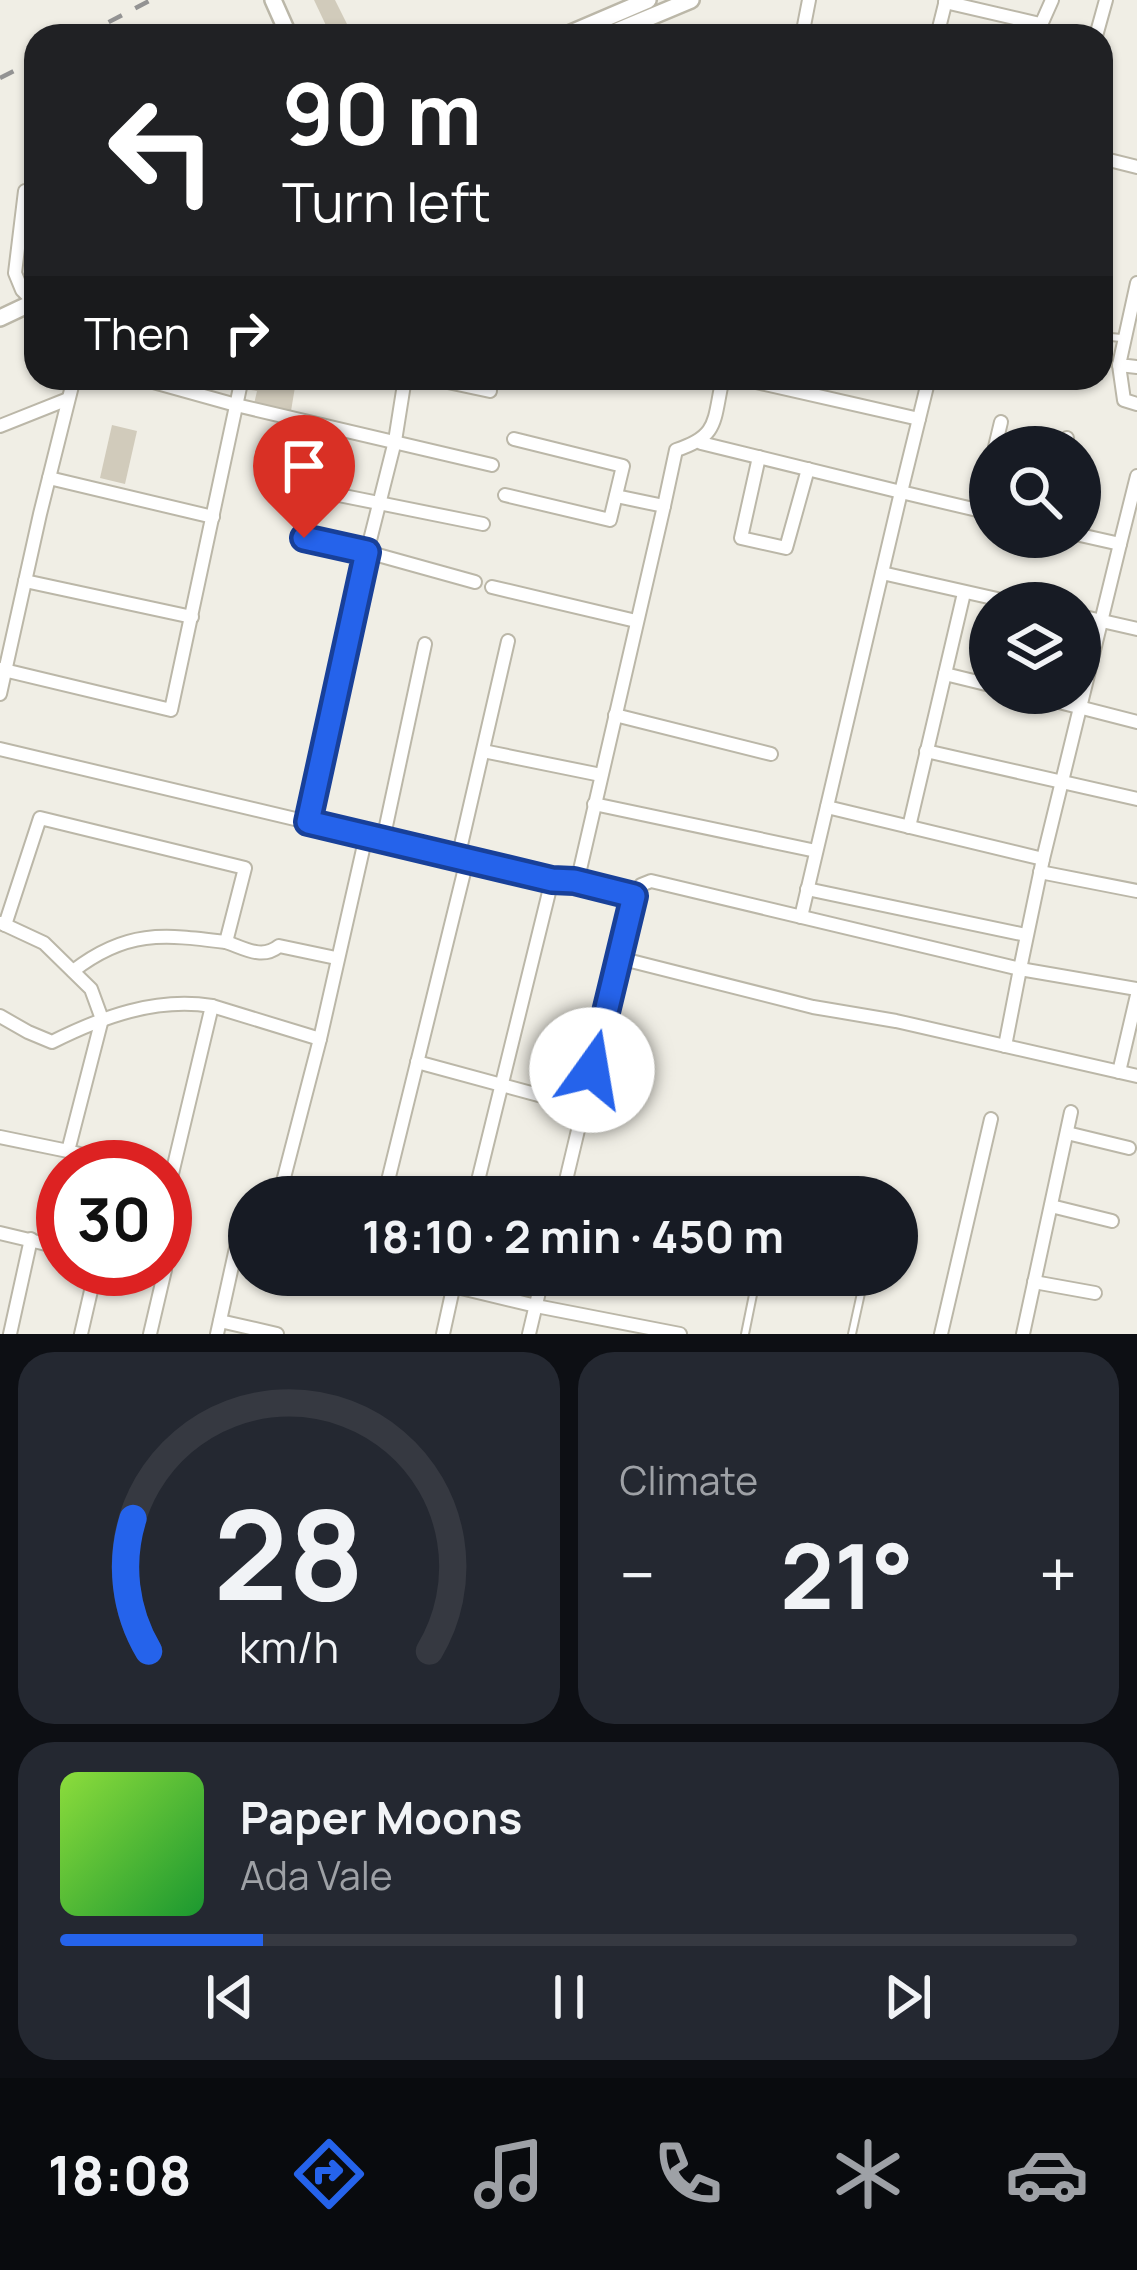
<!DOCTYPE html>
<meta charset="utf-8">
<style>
:root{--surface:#171b24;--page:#242831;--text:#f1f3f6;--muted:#9ea1a6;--line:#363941;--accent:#2563eb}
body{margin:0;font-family:Manrope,sans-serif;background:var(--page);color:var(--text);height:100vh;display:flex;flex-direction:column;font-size:45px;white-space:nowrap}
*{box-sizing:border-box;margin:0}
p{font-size:39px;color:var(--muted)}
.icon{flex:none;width:66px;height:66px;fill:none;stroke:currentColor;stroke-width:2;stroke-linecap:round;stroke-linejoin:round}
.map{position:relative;height:1334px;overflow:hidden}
.sheet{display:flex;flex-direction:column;gap:18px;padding:18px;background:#0d0f14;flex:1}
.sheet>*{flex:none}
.banner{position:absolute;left:24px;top:24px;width:1089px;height:366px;border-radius:36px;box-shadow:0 3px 9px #0004;background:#202124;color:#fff;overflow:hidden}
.buttons{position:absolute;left:969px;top:426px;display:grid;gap:24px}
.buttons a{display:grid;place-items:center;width:132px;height:132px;border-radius:50%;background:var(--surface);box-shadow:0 3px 9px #0004;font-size:60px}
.speed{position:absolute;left:36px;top:1140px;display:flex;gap:24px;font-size:60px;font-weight:700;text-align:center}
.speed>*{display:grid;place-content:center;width:156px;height:156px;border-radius:50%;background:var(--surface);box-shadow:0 3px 9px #0004;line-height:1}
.speed .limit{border:18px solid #d22;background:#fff;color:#111}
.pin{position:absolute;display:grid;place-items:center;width:102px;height:102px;color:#fff;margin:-123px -51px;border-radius:50% 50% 50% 0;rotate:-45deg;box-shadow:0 0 12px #0007}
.pin .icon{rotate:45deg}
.me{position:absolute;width:132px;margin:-66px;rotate:13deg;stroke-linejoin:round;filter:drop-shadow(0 0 9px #0008)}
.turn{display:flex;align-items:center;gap:42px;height:252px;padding:0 60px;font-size:54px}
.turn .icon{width:156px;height:156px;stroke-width:2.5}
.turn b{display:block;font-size:84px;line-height:102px}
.then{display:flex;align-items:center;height:114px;padding:0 60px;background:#0003;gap:24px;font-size:45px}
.big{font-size:90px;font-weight:700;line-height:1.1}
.sheet .card{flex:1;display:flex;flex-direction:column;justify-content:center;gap:18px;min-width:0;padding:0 42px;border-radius:36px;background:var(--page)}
.sheet .dial{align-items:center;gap:0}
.dial svg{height:312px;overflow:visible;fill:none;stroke:var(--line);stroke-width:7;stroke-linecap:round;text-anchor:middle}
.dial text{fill:var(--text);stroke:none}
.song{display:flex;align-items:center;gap:36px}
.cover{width:144px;height:144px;border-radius:18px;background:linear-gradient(135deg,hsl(90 70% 55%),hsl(130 70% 35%))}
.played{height:12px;border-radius:6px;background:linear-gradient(90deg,var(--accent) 20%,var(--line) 20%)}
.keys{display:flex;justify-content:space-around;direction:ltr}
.heat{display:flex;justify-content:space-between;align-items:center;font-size:66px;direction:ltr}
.sheet .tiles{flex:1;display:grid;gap:18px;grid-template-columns:1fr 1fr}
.card:last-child{grid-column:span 2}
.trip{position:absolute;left:228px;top:1176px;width:690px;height:120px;border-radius:60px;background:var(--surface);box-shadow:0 3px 9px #0004;font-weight:700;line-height:120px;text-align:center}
.tabs{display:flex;height:192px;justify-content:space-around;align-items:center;background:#090b0e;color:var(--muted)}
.tabs .icon{width:84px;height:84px}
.tabs .selected{color:var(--accent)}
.tabs b{font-size:54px;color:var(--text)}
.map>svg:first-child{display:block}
.building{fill:#d1cbbb}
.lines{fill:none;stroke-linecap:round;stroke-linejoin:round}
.service-casing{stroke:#bbb7a8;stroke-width:10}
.minor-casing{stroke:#bbb7a8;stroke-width:16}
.tertiary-casing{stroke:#bbb7a8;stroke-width:20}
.service{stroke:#fff;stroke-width:6}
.minor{stroke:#fff;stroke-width:12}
.tertiary{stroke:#fff;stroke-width:15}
.rail{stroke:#939393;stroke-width:4.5;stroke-dasharray:15 15;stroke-linecap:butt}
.route-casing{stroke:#184099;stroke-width:30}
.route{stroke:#2563eb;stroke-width:21}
</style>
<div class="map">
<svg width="1137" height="1334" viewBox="0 0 1137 1334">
<rect width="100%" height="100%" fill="#f0eee5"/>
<g class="building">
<polygon points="314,0 335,0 353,36 331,36"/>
<polygon points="254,378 296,381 291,411 254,404 257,391 251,390"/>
<polygon points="112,425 137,431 125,484 100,478"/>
</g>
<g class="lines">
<defs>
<g id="service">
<polyline points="1101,336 1121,338"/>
<polyline points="745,1334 757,1275"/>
<polyline points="852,1334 865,1275"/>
</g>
<g id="minor">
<polyline points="945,2 1040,24"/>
<polyline points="802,36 809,0"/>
<polyline points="937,36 946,0"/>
<polyline points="1036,36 1052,0"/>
<polyline points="1096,36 1106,0"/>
<polyline points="1101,158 1137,167"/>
<polyline points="25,191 15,273 22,290 34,302"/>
<polyline points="1137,283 1119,365 1137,367"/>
<polyline points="1119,365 1124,400 1137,404"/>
<polyline points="139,378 236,405 492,465"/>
<polyline points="429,378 490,391"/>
<polyline points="739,378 919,419"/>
<polyline points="929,378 901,492 990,513"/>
<polyline points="0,426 68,399"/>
<polyline points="701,443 901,492 801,917"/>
<polyline points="995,447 1001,422"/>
<polyline points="1064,447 1067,438"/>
<polyline points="759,457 741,538 786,548 808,469"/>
<polyline points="49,478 213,517"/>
<polyline points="304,488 483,524"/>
<polyline points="505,495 610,520 623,466 514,439"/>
<polyline points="616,496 664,506"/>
<polyline points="980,511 990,469"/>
<polyline points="304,539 367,552 475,582"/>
<polyline points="1120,544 1137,476"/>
<polyline points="882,573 1015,603"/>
<polyline points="25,581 192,617"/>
<polyline points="492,587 636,621"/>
<polyline points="1080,616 1137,629"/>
<polyline points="0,669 171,710 242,378"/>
<polyline points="945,674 990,685"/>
<polyline points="1024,693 1137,722"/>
<polyline points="0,694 40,514 74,378"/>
<polyline points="615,715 771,754"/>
<path d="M0 749 552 880 575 881 579 874 664 506 676 450C720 436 713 420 723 378"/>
<polyline points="483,751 601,775"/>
<polyline points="926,751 1137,799"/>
<polyline points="594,804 816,851"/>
<polyline points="827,807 1043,859"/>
<polyline points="308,822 367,552 395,441 405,378"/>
<polyline points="909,827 964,593"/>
<polyline points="383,840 425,644"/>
<polyline points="458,858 508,641"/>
<polyline points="1040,872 1137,891"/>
<polyline points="807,889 1026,935"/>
<polyline points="634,896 641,885 651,881 1020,969 1043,859 1120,544 1080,535"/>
<polyline points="1,923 44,943 91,989 102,1019 68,1151 129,1167"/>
<path d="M5 925 40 818 245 868 226 942C162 934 126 930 73 971"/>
<path d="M226 942C244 948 262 960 279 946L336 958"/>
<polyline points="619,958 813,1007 896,1021 1137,1076"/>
<polyline points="212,1006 320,1039"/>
<path d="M0 1016 28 1032 52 1042C102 1017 156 997 212 1006L171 1178 165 1176"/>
<polyline points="1005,1046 1020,969 1137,989"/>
<polyline points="417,1062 583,1107"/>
<polyline points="1119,1072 1137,995"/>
<polyline points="1067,1133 1129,1148"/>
<polyline points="0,1137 68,1151"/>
<polyline points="279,1197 320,1039 366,836"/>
<polyline points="384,1197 467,860"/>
<polyline points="474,1197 552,880"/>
<polyline points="562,1197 634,896 575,881"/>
<polyline points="1051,1206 1112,1221"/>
<polyline points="0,1233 63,1248"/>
<polyline points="407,1275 536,1306 680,1334"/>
<polyline points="1034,1282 1095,1293"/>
<polyline points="220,1321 277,1334"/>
<polyline points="10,1334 31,1239"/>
<polyline points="81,1334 96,1269"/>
<polyline points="150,1334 165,1270 160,1269"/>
<polyline points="217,1334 238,1239 249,1240"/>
<polyline points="443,1334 456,1275"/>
<polyline points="529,1334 543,1275"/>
<polyline points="941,1334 991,1119"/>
<polyline points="1023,1334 1071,1112"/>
</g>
<g id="tertiary">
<polyline points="273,0 289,36"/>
<polyline points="564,36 648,0"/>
<polyline points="605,36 691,0"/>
<polyline points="0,318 36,301"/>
</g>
</defs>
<use href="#service" class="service-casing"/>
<use href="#minor" class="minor-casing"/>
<use href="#tertiary" class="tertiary-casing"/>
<use href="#service" class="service"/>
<use href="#minor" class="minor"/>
<use href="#tertiary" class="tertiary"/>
<g class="rail">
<polyline points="82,36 151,0"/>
<polyline points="0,78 36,60"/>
</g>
</g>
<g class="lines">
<defs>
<polyline id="route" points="304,538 367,552 308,822 552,880 574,881 634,896 592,1070"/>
</defs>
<use href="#route" class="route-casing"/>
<use href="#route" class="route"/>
</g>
</svg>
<div class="buttons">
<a><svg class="icon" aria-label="search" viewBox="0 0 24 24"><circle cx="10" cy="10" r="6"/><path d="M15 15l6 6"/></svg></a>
<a><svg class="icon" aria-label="layers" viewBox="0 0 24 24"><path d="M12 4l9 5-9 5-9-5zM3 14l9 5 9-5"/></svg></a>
</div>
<div class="speed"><div class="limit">30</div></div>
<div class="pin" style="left:304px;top:538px;background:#d93025"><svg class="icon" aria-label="arrive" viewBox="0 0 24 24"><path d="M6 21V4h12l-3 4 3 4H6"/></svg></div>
<svg class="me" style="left:592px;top:1070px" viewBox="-20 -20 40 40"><circle r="19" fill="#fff"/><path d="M0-13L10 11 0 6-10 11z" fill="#2563eb"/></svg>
<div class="trip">18:10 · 2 min · 450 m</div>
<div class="banner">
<div class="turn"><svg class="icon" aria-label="left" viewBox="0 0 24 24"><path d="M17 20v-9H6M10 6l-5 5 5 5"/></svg><div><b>90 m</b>Turn left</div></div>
<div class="then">Then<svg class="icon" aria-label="right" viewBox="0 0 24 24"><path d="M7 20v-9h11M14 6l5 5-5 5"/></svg></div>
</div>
</div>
<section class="sheet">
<div class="tiles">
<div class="card dial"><svg viewBox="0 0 100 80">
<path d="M14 69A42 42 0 1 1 86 69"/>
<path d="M14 69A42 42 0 0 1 10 35" stroke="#2563eb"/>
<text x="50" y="56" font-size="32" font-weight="700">28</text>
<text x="50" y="72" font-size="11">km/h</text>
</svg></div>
<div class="card"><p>Climate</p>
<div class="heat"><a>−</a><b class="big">21°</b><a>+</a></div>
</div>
<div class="card">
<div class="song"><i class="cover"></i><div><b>Paper Moons</b><p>Ada Vale</p></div></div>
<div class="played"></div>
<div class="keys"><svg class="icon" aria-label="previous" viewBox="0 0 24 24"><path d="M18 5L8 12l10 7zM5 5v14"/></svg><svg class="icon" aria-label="pause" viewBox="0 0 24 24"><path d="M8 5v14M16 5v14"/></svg><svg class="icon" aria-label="next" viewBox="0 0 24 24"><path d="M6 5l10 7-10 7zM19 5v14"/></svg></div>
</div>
</div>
</section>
<nav class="tabs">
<b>18:08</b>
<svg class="icon selected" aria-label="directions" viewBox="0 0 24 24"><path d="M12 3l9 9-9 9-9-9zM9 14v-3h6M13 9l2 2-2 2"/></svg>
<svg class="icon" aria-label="music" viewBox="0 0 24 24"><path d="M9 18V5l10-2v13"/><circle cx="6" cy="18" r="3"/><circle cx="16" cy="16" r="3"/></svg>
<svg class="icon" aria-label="phone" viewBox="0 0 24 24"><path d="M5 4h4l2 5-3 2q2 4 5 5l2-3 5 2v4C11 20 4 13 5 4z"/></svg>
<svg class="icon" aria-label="climate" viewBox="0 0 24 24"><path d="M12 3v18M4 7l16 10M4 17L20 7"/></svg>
<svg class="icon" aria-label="car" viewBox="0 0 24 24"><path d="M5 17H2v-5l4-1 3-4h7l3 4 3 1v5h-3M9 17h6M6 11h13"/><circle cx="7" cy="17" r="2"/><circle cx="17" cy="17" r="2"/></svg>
</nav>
